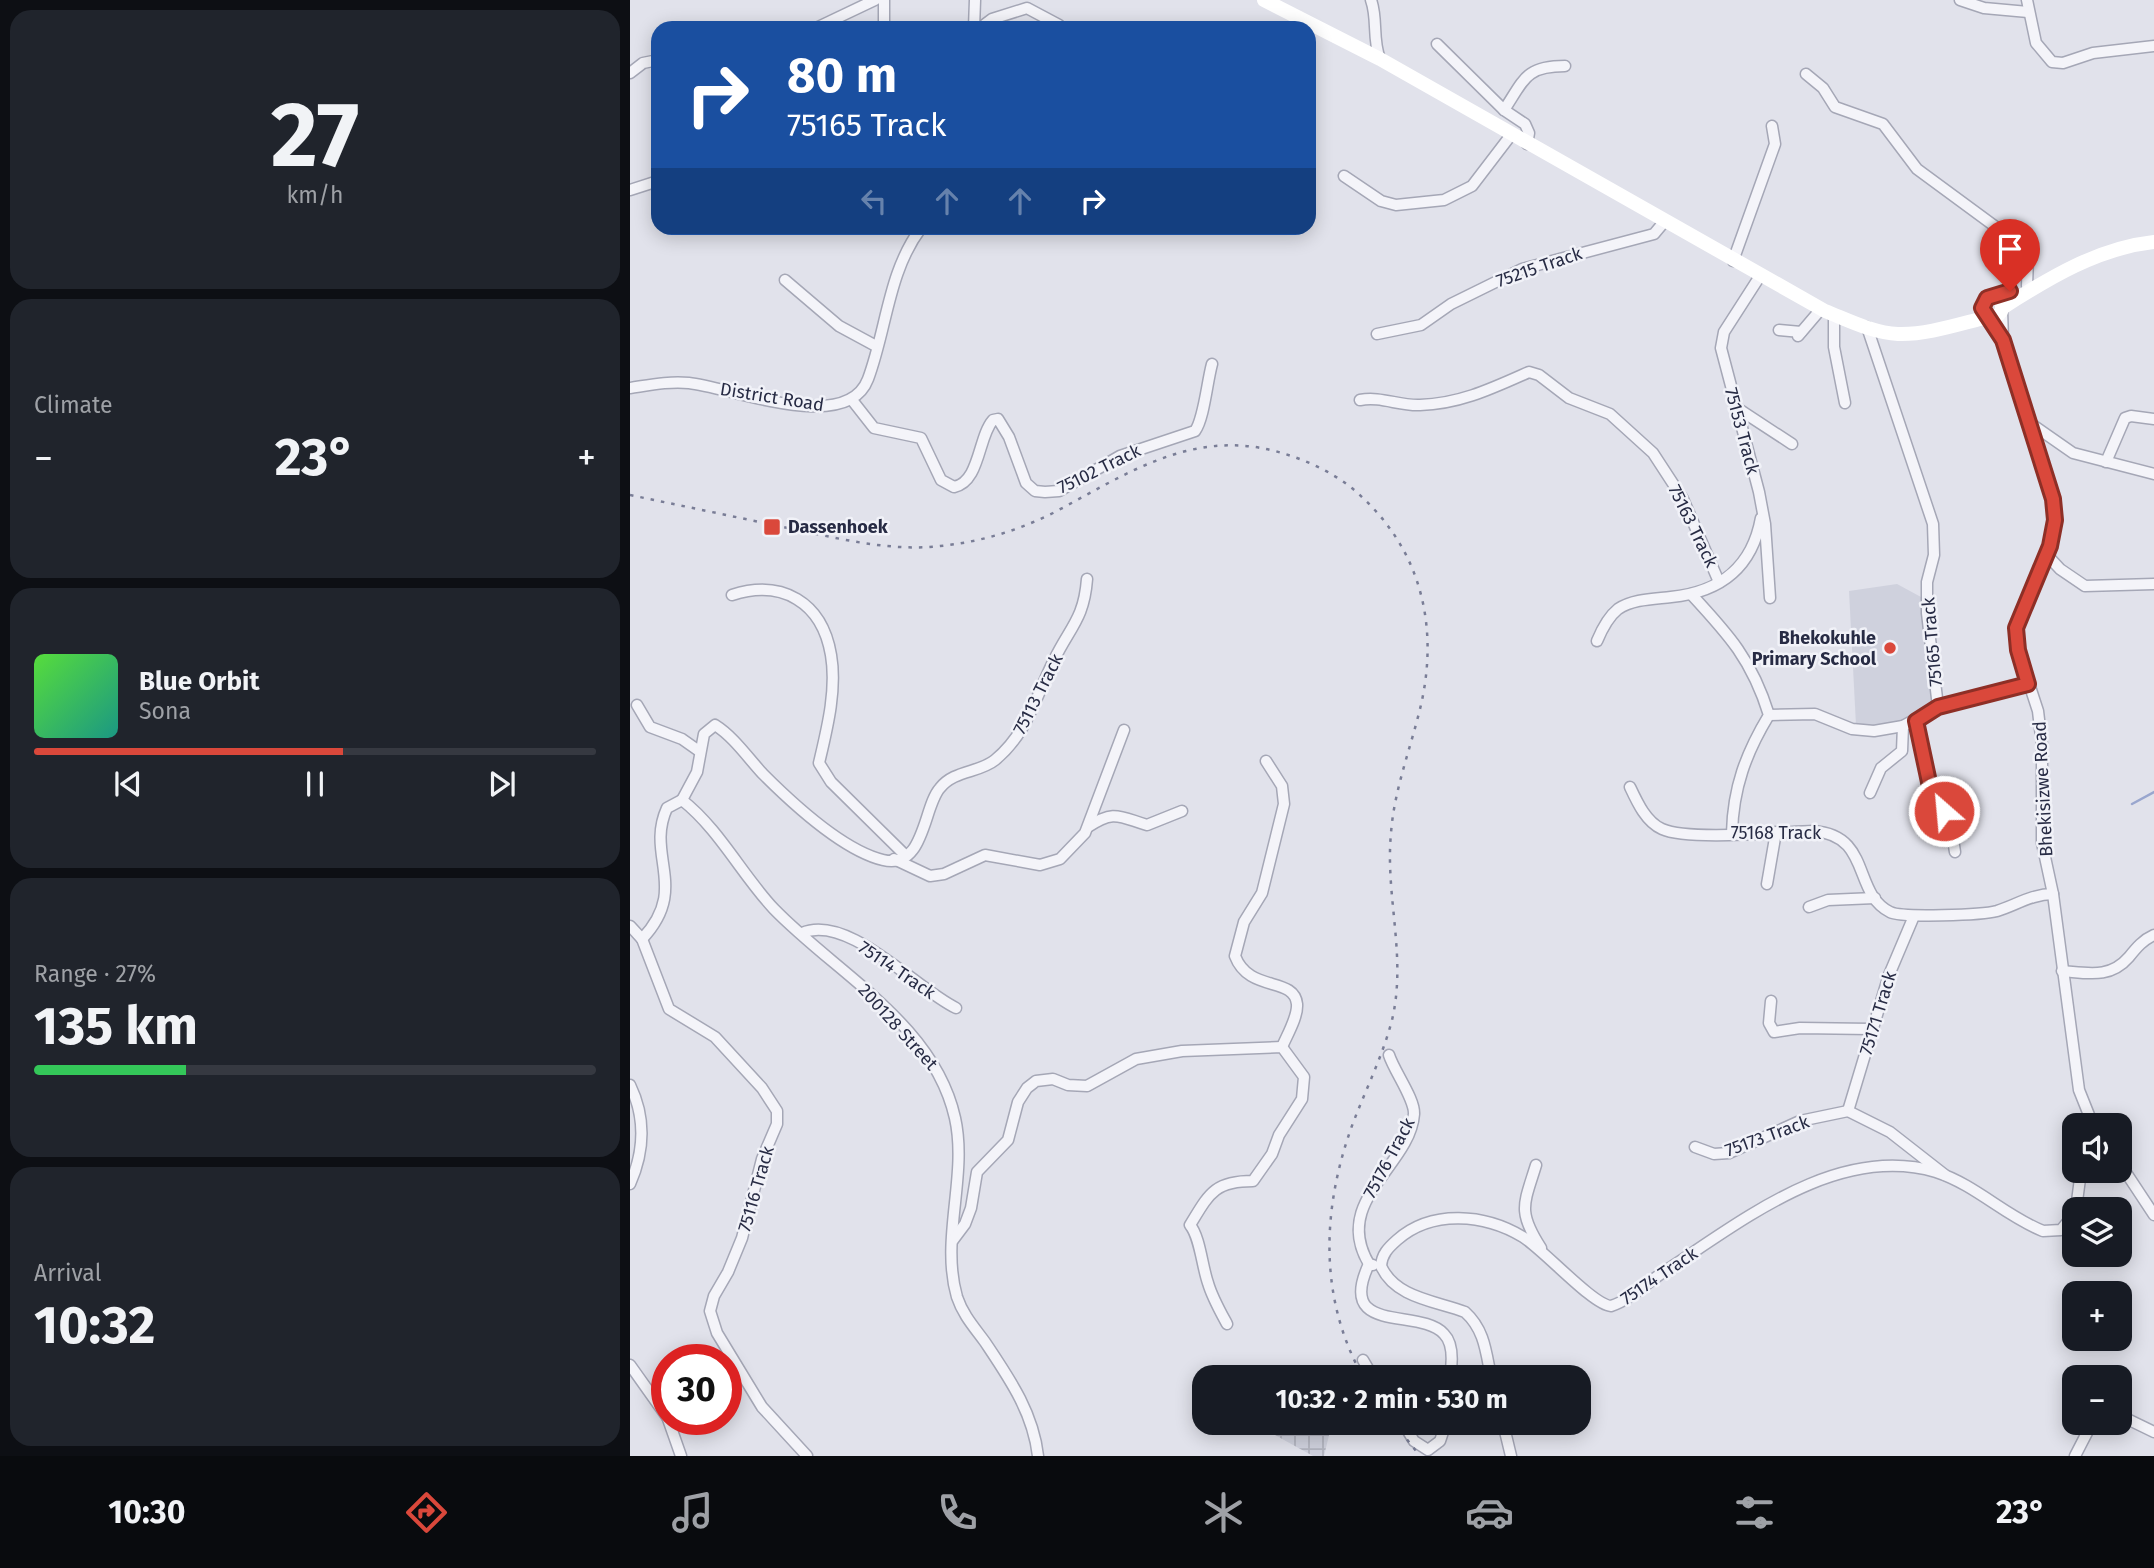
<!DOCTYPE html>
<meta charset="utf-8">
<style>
:root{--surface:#171b24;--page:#20242c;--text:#f1f3f6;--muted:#9ea1a6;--line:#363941;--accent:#da483b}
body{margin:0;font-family:"Fira Sans",sans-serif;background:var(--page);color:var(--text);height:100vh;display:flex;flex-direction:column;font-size:26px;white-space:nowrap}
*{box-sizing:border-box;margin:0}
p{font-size:23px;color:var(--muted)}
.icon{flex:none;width:38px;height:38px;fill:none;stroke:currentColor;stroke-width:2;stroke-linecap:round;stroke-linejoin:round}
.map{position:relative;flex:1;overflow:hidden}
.panel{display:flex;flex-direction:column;gap:10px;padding:10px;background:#0d0f14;width:630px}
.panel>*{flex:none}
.banner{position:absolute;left:21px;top:21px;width:665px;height:214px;border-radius:21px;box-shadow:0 4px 18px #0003;background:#1a4fa0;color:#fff;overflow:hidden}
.controls{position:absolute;left:1432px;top:1113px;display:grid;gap:14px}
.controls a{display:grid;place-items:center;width:70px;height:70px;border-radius:14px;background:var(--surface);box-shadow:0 4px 18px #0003;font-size:35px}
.speed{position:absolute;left:21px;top:1344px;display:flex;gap:14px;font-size:35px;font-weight:700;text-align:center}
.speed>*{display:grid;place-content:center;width:91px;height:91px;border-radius:50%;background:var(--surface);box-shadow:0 4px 18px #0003;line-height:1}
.speed .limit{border:10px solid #d22;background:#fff;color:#111}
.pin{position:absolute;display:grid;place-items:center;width:60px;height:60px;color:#fff;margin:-72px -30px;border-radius:50% 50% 50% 0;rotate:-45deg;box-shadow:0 0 7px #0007}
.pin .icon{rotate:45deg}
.me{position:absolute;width:77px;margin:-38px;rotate:333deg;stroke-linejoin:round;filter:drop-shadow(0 0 5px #0008)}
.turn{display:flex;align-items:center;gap:24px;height:147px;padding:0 21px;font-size:32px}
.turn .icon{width:91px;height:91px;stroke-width:2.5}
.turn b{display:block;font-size:49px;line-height:60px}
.lanes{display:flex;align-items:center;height:66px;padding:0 21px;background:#0003;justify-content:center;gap:35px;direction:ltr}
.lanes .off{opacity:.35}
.big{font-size:52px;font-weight:700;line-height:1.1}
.panel .widget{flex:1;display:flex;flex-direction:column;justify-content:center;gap:10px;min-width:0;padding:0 24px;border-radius:21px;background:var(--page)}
.panel .dial{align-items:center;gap:0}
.dial b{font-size:91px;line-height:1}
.song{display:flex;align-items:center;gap:21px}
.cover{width:84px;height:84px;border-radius:10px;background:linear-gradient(135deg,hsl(110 70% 55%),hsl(170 70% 35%))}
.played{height:7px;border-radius:4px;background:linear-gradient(90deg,var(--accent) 55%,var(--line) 55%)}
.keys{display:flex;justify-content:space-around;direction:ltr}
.heat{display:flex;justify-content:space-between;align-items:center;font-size:38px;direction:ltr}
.charge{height:10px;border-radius:5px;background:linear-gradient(90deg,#34c759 27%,var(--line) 0)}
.trip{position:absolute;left:562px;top:1365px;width:399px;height:70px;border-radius:21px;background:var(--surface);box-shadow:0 4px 18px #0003;font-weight:700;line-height:70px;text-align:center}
.menu{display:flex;height:112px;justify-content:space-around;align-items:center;background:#090b0e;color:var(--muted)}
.menu .icon{width:49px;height:49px}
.menu .current{color:var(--accent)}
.menu b{font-size:32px;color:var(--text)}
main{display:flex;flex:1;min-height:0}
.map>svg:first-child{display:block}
.built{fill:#cfd1dd}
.industrial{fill:url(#industrial-grid)}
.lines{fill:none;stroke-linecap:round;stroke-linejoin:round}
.stream{stroke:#99a6ce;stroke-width:2.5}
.street-casing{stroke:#a5a7b6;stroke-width:13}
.street{stroke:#f4f4f9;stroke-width:10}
.secondary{stroke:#fff;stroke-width:14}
.rail{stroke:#797d96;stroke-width:2.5;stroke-dasharray:3.5 7;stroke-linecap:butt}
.route-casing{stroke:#8e2f26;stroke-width:18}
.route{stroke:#da483b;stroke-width:12}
.poi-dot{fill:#da483b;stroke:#f1f2f8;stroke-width:2.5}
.labels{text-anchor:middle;stroke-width:5;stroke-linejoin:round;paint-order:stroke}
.street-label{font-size:18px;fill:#272b44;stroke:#f1f2f8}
.poi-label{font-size:18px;font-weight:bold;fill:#272b44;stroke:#f1f2f8;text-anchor:start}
</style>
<main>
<section class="panel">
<div class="widget dial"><b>27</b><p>km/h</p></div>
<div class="widget"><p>Climate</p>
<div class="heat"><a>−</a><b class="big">23°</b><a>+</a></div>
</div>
<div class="widget">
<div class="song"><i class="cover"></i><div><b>Blue Orbit</b><p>Sona</p></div></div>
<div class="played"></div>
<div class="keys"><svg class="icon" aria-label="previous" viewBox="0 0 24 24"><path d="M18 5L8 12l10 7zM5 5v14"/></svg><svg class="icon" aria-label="pause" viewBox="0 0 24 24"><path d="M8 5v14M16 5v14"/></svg><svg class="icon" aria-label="next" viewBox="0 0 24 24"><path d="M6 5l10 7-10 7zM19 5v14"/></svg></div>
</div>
<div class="widget"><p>Range · 27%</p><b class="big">135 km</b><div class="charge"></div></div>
<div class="widget"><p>Arrival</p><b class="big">10:32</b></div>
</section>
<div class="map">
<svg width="1524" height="1456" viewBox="0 0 1524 1456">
<defs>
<pattern id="industrial-grid" width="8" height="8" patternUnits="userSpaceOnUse" patternTransform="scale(1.75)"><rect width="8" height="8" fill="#cfd1dd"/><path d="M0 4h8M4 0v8" fill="none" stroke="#b2b4bf"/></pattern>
</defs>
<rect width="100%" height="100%" fill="#e1e2eb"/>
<polygon class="built" points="1267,584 1291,597 1305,699 1277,723 1242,727 1226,725 1219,591"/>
<polygon class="industrial" points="638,1423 702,1423 694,1456 683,1456 636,1430"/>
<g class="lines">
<polyline class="stream" points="1502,804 1524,792"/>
<defs>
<g id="street">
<path d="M741 0C748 19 742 39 750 59"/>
<polyline points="1330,0 1354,8 1398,12"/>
<polyline points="1397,0 1406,43 1422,62 1433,63 1463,53 1524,46"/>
<polyline points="186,28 245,0"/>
<polyline points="254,28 254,0"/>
<polyline points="344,28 345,0"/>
<polyline points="350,28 362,19 397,8 429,25"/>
<polyline points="807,44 874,110 895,124 899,133 897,144"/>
<polyline points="0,73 13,63 28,60"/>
<polyline points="1176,74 1193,88 1205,107 1253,124 1287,169 1393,247 1398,257 1397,286"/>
<path d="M874 110C894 80 895 66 935 66"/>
<polyline points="714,176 751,201 766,205 814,200 842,186 881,135"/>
<polyline points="0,190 28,181"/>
<polyline points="1103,261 1145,144 1142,126"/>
<polyline points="1130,276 1094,332 1091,348 1129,492 1135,524 1140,598"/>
<polyline points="155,280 209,326 246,346"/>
<polyline points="1372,310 1373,340 1378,361 1423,499 1425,520 1420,546 1386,628 1388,650 1408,711 1412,745 1412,843 1423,894 1449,1090 1463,1125"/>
<polyline points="1204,315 1204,347 1215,403"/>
<polyline points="1237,327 1303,524 1304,555 1297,582 1297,613 1308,707"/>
<polyline points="1149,330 1171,332"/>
<polyline points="747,334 791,325 821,304 892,269 1024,234 1034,222"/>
<polyline points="1168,336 1191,309"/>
<path d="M0 388C20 385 39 381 59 383 103 388 217 435 238 379 257 328 258 272 291 228"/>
<path d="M222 400 244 428 291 438 311 480 324 487C350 482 348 437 363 420L368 419 379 437 396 483 405 491 415 492 429 491 490 456 565 431C574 419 577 382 582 364"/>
<path d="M730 400C751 396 769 406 790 405 830 404 863 388 899 372L909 375 939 398 980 414 1023 453 1053 499 1089 582"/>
<polyline points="1107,408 1162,444"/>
<polyline points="1400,423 1443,453 1524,474"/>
<polyline points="1476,462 1495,418 1501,416 1524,419"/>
<polyline points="1416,554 1430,569 1455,586 1524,584"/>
<path d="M1061 594C1099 635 1122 660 1139 715 1116 753 1103 788 1102 833"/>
<path d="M102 595C152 579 192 602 201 655 207 690 197 729 189 763L201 782 275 855"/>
<path d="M967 641C972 629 978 617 988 609 1003 599 1024 599 1041 597 1090 592 1122 568 1131 518"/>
<polyline points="7,705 20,727 52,739 69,751"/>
<polyline points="1139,715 1185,714 1222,729 1244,731 1273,726 1308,707 1398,684"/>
<polyline points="1286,721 1303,801 1320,820 1325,852"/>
<path d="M636 761 652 786 654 804 632 893 614 922 605 956C619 993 664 976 667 1004 668 1017 657 1035 652 1047"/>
<path d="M1000 787C1007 802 1016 822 1032 829 1058 841 1151 832 1183 831 1242 835 1222 893 1260 912 1271 918 1353 915 1367 911 1386 905 1402 894 1423 894"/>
<polyline points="1240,793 1251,768 1272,751 1273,726"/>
<path d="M52 800 67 772 74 734 85 725C104 737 118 758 133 774 162 803 212 850 253 860 295 870 293 807 310 788 324 770 349 773 365 760 397 734 406 696 424 660 440 627 454 619 457 579"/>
<path d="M458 827C484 809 490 817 517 825L552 811"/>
<polyline points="264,859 300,876 314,874 355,855 410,865 430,859 455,833 494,730"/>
<polyline points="1137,884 1146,832"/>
<polyline points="1179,907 1198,900 1245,898"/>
<polyline points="0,926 12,939 39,1009 85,1037 132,1088 147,1111 147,1124 132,1159 112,1238 98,1272 84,1296 80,1311 87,1333 132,1407 177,1456"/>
<path d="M172 933C218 913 286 989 326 1008"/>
<path d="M12 939C60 888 15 856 37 808L52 800C89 829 112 875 144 909 207 974 304 1024 325 1118 338 1176 310 1239 327 1297 333 1315 344 1327 355 1342 379 1378 403 1412 408 1456"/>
<path d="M1432 971C1458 973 1480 979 1499 957 1507 947 1513 940 1524 935"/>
<polyline points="1141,1001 1139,1023 1144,1032 1170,1028 1241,1029"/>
<path d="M0 1085C16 1118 15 1150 0 1184"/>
<polyline points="1218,1111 1259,975 1284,916"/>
<polyline points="1065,1147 1084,1154 1099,1153 1170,1121 1218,1111 1260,1132 1315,1175"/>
<polyline points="1489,1162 1524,1215"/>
<path d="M906 1165C894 1204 887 1211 911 1248"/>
<polyline points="1446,1209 1451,1171"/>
<path d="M323 1240 335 1224 341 1208 347 1172 378 1140 388 1102 397 1088 406 1081 423 1079 438 1085 457 1086 506 1059 552 1051 652 1047 674 1077 672 1099 649 1135 642 1154 623 1181C584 1181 579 1194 560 1225 570 1237 572 1266 578 1283 582 1297 590 1311 597 1324"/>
<path d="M739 1264C701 1200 780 1167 784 1114 785 1099 764 1071 759 1055"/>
<path d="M743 1265 739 1264C705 1336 790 1307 814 1334 824 1344 822 1365 820 1377"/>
<polyline points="733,1360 743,1377"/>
<polyline points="0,1365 37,1417"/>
<path d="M861 1377C856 1353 855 1330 835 1312 806 1301 765 1298 751 1266 752 1254 758 1248 767 1240 802 1209 855 1214 893 1237 914 1250 963 1305 981 1306 1000 1300 1018 1282 1035 1271 1112 1221 1208 1143 1306 1172 1346 1185 1375 1216 1413 1231L1431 1230 1444 1214"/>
<polyline points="1489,1415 1524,1432"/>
<polyline points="38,1419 51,1456"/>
<polyline points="773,1423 784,1441 798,1450 810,1441 816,1423"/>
<polyline points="873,1423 881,1456"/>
<polyline points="1445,1456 1462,1423"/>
</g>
</defs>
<use href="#street" class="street-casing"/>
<use href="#street" class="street"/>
<g class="secondary">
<path d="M634 0 750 59 1195 311C1218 320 1243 333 1268 334 1297 335 1329 324 1358 317"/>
<circle cx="1362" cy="307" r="10"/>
<path d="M1372 308C1419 278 1468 248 1524 242"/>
</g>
<g class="rail">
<path d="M0 495C53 506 106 517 158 528 207 538 260 552 310 546 350 542 387 531 423 513 495 475 560 429 645 451 678 460 710 475 734 499 793 555 809 631 790 709 780 750 764 791 761 833 755 896 777 957 762 1020 753 1055 736 1089 723 1123 692 1207 688 1297 733 1377"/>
<polyline points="764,1423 790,1456"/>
</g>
</g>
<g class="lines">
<defs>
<polyline id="route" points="1314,811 1303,801 1286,721 1308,707 1398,684 1388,650 1386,628 1420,546 1425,520 1423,499 1373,340 1352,308 1357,298 1380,291"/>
</defs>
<use href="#route" class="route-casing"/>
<use href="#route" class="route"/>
</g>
<g class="poi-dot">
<rect x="133" y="518" width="18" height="18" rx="3.5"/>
<circle cx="1260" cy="648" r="7"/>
</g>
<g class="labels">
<g class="street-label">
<text transform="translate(909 267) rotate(-19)" y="6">75215 Track</text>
<text transform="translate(142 397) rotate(9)" y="6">District Road</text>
<text transform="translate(1112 431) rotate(75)" y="6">75153 Track</text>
<text transform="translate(469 469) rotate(-26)" y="6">75102 Track</text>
<text transform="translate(1063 526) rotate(64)" y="6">75163 Track</text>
<text transform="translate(1302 642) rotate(-95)" y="6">75165 Track</text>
<text transform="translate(408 694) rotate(-63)" y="6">75113 Track</text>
<text transform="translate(1413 789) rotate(-93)" y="6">Bhekisizwe Road</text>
<text x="1146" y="839">75168 Track</text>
<text transform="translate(267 970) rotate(34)" y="6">75114 Track</text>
<text transform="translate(1248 1013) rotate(-73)" y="6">75171 Track</text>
<text transform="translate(268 1027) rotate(48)" y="6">200128 Street</text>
<text transform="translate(1137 1136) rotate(-20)" y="6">75173 Track</text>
<text transform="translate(759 1158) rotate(-62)" y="6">75176 Track</text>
<text transform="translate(126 1189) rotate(-74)" y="6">75116 Track</text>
<text transform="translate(1029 1276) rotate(-34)" y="6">75174 Track</text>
</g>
<g class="poi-label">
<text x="158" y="533">Dassenhoek</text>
<text x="1246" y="644" text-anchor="end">Bhekokuhle<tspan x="1246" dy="21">Primary School</tspan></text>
</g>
</g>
</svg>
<div class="controls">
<a><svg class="icon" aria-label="sound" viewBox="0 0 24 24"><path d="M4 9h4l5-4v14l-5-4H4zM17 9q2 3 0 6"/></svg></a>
<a><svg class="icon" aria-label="layers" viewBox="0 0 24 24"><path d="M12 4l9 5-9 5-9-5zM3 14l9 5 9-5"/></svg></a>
<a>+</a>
<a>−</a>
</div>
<div class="speed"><div class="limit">30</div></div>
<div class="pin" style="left:1380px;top:291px;background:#d93025"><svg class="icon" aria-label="arrive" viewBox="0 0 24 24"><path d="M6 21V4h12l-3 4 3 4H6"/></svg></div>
<svg class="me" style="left:1314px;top:811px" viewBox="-20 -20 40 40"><circle r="17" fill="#da483b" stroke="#fff" stroke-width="3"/><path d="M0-11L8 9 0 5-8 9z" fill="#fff"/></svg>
<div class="trip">10:32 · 2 min · 530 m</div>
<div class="banner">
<div class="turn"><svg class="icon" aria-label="right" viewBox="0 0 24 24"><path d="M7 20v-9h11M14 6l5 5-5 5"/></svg><div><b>80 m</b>75165 Track</div></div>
<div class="lanes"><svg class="icon off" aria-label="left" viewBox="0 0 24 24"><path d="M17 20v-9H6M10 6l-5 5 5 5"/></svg><svg class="icon off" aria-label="ahead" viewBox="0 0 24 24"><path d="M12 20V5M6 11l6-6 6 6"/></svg><svg class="icon off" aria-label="ahead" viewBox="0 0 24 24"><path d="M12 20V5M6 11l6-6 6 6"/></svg><svg class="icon" aria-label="right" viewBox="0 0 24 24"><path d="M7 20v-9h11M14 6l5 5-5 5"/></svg></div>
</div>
</div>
</main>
<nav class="menu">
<b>10:30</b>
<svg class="icon current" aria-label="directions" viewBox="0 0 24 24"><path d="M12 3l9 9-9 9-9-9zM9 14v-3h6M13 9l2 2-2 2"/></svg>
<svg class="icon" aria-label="music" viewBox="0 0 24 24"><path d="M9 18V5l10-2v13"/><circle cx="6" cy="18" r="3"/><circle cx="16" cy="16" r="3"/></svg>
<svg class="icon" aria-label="phone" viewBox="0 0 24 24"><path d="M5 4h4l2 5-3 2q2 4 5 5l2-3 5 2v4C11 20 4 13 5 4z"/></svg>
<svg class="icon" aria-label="climate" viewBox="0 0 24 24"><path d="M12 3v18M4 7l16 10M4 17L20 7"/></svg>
<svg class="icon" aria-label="car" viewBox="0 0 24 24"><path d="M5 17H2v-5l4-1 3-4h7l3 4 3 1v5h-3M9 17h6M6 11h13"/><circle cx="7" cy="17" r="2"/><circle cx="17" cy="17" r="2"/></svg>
<svg class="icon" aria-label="filters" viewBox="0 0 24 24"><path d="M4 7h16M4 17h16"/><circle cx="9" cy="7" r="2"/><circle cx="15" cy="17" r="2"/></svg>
<b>23°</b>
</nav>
